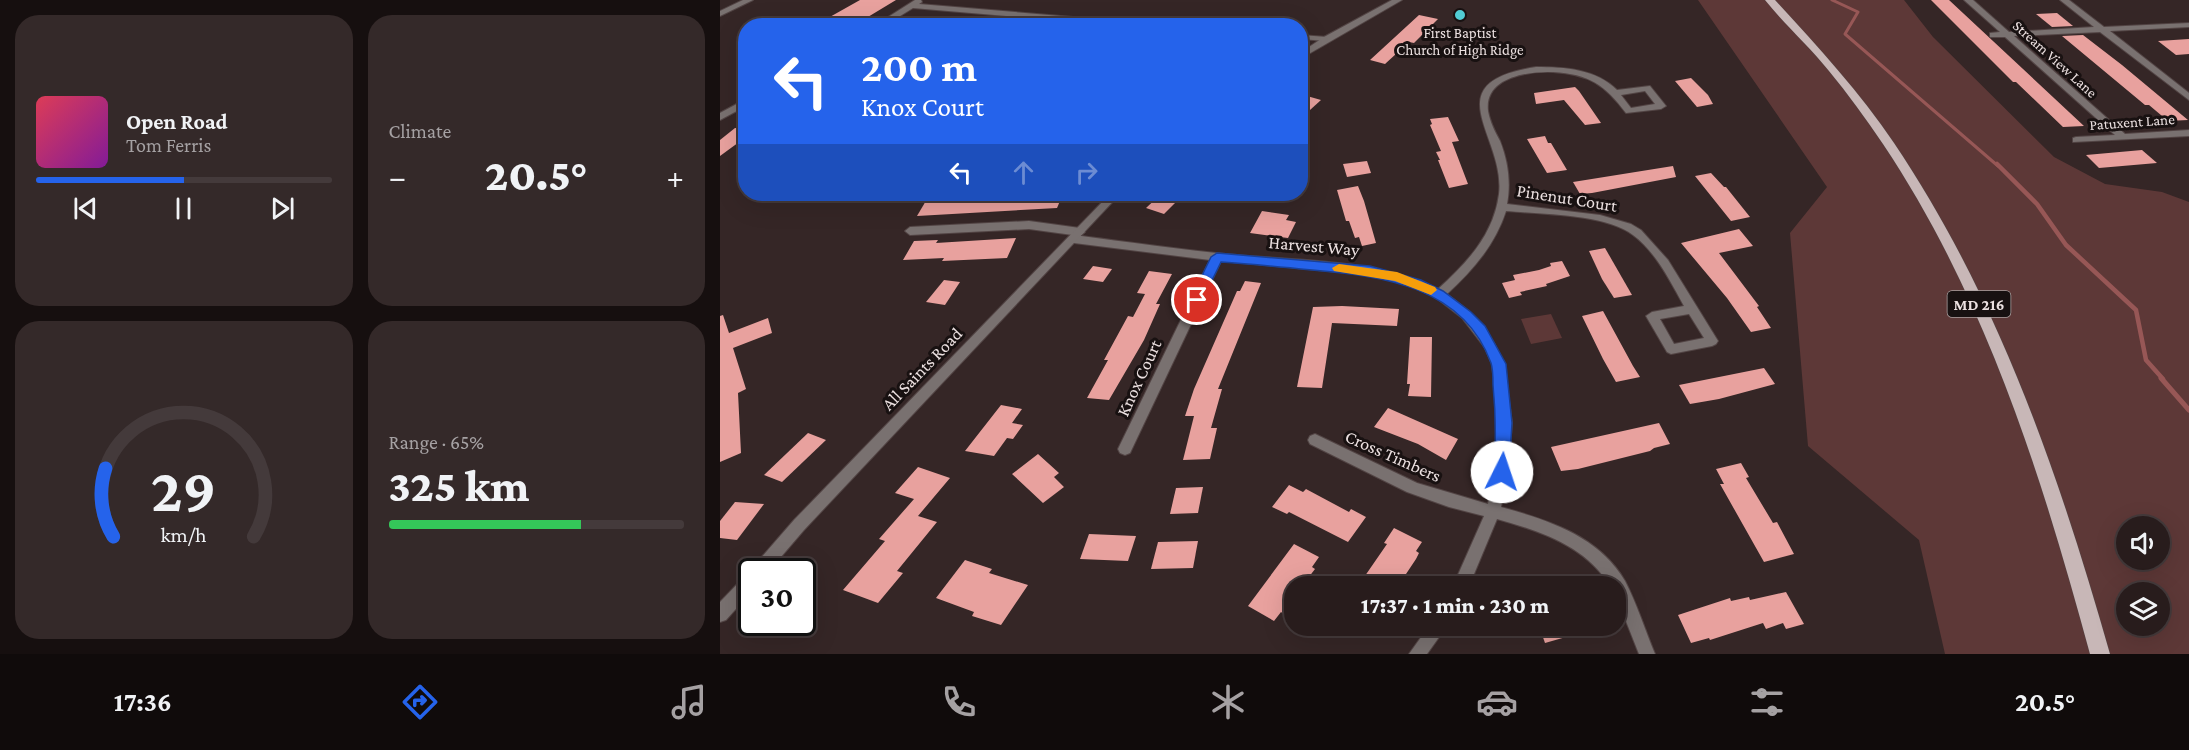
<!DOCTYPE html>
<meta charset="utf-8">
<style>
:root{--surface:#281c1c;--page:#342929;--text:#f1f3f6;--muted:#a5a1a3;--line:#443a3b;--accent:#2563eb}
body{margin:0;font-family:"Crimson Pro",serif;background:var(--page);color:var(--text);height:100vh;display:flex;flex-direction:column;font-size:22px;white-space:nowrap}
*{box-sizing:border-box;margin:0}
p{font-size:20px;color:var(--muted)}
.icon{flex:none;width:33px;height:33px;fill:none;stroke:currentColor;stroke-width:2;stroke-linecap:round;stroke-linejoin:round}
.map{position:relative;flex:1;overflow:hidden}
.drawer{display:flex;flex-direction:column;gap:15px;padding:15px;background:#160f0f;width:720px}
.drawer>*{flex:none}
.top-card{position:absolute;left:18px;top:18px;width:570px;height:183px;border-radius:24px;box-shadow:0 6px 24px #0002,0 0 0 2px var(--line);background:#2563eb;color:#fff;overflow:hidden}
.controls{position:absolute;left:1396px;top:516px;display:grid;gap:12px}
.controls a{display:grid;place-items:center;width:54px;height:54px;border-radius:50%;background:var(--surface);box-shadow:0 6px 24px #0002,0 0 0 2px var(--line);font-size:30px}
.speed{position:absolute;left:18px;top:558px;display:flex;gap:12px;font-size:30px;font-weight:700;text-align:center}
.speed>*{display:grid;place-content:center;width:78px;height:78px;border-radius:50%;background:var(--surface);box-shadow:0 6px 24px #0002,0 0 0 2px var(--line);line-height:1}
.speed .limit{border:3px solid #111;border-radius:9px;background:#fff;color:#111}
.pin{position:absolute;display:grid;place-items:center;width:51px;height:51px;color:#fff;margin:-26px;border:3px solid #fff;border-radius:50%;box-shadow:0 2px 6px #0007}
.me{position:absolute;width:66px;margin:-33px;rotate:4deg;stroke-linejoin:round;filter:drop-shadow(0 0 4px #0008)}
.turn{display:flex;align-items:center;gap:21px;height:126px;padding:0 24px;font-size:27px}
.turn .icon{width:78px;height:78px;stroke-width:2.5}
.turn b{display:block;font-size:42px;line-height:51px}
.lanes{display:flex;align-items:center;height:57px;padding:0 24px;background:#0003;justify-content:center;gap:30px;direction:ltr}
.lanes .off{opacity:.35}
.big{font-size:45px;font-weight:800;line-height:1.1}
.drawer .card{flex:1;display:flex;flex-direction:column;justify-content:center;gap:9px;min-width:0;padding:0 21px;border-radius:24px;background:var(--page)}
.drawer .dial{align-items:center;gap:0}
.dial svg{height:156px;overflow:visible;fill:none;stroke:var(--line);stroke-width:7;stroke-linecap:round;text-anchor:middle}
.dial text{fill:var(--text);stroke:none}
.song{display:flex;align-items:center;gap:18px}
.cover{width:72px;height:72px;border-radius:9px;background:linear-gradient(135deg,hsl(350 70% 55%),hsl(290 70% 35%))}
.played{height:6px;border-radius:3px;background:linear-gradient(90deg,var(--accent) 50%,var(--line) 50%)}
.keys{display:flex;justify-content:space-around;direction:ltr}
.heat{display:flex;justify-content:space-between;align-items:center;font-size:33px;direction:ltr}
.charge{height:9px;border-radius:4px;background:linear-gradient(90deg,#34c759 65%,var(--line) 0)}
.drawer .tiles{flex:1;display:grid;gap:15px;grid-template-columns:repeat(2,1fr)}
.trip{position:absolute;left:564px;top:576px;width:342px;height:60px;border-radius:24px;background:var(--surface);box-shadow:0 6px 24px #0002,0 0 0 2px var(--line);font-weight:800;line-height:60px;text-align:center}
.tabs{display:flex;height:96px;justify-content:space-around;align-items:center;background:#100b0b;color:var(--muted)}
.tabs .icon{width:42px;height:42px}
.tabs .selected{color:var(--accent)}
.tabs b{font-size:27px;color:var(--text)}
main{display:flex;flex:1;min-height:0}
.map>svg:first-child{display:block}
.green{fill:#5d3837;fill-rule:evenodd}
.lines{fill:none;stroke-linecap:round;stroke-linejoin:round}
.stream-far2{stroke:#975756;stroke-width:3}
.stream-far1{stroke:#975756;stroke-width:4.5}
.stream{stroke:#975756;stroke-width:5}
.building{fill:#e8a19e}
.minor-casing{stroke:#524444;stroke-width:2}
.tertiary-casing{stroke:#524444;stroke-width:2}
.primary-casing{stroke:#524444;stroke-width:1}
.minor{fill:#797170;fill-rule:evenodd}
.tertiary{fill:#797170;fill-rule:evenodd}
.primary{fill:#c8b7b7;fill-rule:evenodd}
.route{fill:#2563eb;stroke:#184099;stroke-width:1.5}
.slow{fill:#f59e0b}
.poi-dot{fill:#51ccd4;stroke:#181111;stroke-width:2}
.labels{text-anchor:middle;stroke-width:6;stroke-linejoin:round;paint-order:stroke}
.far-poi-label{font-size:15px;fill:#ece1e1;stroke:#181111}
.far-street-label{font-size:15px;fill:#ece1e1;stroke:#181111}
.shield{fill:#181111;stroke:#aca3a3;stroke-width:1.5}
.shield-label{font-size:16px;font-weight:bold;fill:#ece1e1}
.street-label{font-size:18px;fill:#ece1e1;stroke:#181111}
</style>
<main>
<section class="drawer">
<div class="tiles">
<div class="card">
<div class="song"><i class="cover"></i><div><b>Open Road</b><p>Tom Ferris</p></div></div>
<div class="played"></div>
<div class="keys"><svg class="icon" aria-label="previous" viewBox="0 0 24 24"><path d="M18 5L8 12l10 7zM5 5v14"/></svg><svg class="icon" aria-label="pause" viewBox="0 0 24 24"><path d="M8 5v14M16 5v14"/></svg><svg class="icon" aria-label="next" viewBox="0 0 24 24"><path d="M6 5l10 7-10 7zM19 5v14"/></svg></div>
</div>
<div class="card"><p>Climate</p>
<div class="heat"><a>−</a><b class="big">20.5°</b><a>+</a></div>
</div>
<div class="card dial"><svg viewBox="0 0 100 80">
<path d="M14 69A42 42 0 1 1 86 69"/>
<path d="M14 69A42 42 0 0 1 10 34" stroke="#2563eb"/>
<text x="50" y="56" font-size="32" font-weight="700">29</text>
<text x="50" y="72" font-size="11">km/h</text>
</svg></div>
<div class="card"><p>Range · 65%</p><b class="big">325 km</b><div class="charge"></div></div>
</div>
</section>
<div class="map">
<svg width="1469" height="654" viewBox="0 0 1469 654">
<rect width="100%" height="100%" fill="#352626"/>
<g class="green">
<path d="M978 0H1184L1213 37 1334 157 1385 184 1442 192 1469 202V654H1225L1199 540 1088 446 1070 233 1107 187ZM1407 526H1440V560H1407ZM1407 592H1440V626H1407Z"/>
<polygon points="831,314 842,338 811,344 801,319"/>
</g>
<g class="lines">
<polyline class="stream-far2" points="1112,0 1138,12 1125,34 1278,166"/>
<polyline class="stream-far1" points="1277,164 1317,204 1346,245 1416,310 1426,360 1443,379"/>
<polyline class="stream" points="1441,378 1469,410"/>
</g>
<g class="building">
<polygon points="140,0 176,0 133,26 109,26 118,20 108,18"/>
<polygon points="1211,0 1229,0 1364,126 1343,127 1296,82 1293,82"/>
<polygon points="1337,13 1353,26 1332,27 1316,14"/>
<polygon points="699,15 718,19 694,43 689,42 665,64 650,60"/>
<polygon points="1363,35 1402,65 1468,120 1448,121 1429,105 1425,105 1342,36"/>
<polygon points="1469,39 1469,54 1456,55 1438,41"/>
<polygon points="971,78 988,95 993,104 977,107 955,81"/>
<polygon points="855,87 859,91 881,123 865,125 844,100 816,104 814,93"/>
<polygon points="580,94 601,100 590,110 580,108"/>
<polygon points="728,117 739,141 732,142 748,184 729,188 718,160 720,160 716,152 721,151 710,125 712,124 710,119"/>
<polygon points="15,128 26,129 26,137 0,156 0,140"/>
<polygon points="825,136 828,143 831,143 847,170 827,173 807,139"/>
<polygon points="1422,150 1437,163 1379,168 1366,155"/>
<polygon points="647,161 651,173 627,177 623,164"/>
<polygon points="953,166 956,177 872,193 860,194 853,182"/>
<polygon points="991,173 1004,187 1006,187 1030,217 1011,221 975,176"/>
<polygon points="638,186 644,201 656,243 642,246 639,237 635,238 629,221 626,221 617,190"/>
<polygon points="310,194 343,194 337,208 197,216 207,199"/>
<polygon points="441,194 464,194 444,214 426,208"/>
<polygon points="542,211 569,215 566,220 576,222 568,238 530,233"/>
<polygon points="1019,229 1033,246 999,253 1039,306 1037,307 1051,328 1031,332 1007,298 961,243"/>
<polygon points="296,238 287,258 222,261 224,258 183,260 194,241 218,240 216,243"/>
<polygon points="885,248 912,295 894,298 882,279 869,251"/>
<polygon points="842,261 850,276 826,284 827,286 800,292 802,295 789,298 782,283 795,280 793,275 819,270 831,266 830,263"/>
<polygon points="373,266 392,269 383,282 363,279"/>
<polygon points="429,271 452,274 436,304 440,304 424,340 389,400 367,398 388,360 384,360 408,316 413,317 425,294 417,293"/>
<polygon points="224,280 240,282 225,305 206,302"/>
<polygon points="525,281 541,283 498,389 502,389 491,428 497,428 490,459 463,460 474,416 465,416 474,389 517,291 520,291"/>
<polygon points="622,306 679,309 677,326 612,323 602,388 577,387 593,307"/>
<polygon points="883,311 913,366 920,377 896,382 883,359 862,316"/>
<polygon points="3,315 9,333 48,318 52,333 13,348 26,389 18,393 21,453 0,462 0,316"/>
<polygon points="690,337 712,337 711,397 688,396 690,384 687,384"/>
<polygon points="1044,368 1055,384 999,399 970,404 959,385"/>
<polygon points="281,405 302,409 292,423 303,425 293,439 287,438 274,456 245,451"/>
<polygon points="668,408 738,439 726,460 698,444 654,427"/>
<polygon points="939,423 950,444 934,448 930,451 858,469 841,471 831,447"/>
<polygon points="88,433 106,440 62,482 44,475"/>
<polygon points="318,454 339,473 334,477 344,487 323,503 292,474"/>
<polygon points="1021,463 1029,477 1026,478 1053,523 1057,522 1074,554 1044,562 1000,484 1004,484 996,469"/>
<polygon points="198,467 230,478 198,516 217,522 177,571 183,573 158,603 123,590 165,541 159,539 194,499 175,493"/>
<polygon points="569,485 583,492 586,489 629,512 631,509 646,517 628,542 569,512 567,514 552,507"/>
<polygon points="483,487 478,513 450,514 456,488"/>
<polygon points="15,502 44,504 17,540 0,538 0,521"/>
<polygon points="674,528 702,542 696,551 699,553 696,559 678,586 638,586 667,544 664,543"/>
<polygon points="369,534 416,536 408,561 360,559"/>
<polygon points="478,541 473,568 431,569 438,542"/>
<polygon points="574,544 599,557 592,567 595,569 582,586 574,586 574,601 565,615 561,612 554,621 528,606"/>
<polygon points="245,560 272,569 269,573 308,585 281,625 252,616 254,612 216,598"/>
<polygon points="1066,592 1084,624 1066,629 1063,623 1046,629 1043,623 990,640 989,638 971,643 958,615 1010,598 1011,601 1029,597 1030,600"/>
<polygon points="819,626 874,626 874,629 825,643"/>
</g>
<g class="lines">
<defs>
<g id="minor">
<polygon points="23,0 33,0 0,16 0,11"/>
<polygon points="195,0 201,0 202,2 199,4 437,24 441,26 402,26 193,8 164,26 154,26"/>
<polygon points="1244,0 1253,0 1289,32 1374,27 1340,0 1349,0 1384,27 1469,23 1469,27 1390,31 1469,93 1469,100 1380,32 1294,36 1405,134 1469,130 1469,136 1353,142 1353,138 1356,137 1395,135 1285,37 1270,37 1270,33 1280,32"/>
<polygon points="580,35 607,37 611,39 607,41 580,39"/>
<path d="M816 67C845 67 876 69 897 90L930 86 946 106 941 109 906 113C885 85 869 74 833 72 809 71 764 77 768 111 770 122 775 132 780 141 788 161 791 183 787 204L880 215 911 224 921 230 948 260 998 341 996 344 992 346 951 354 947 352 926 316 932 312 964 306C950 281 936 252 913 235 886 214 821 214 786 211 775 245 753 270 727 294L750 312 774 343 784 364 792 423 788 472 781 507C828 520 879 536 905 581 917 604 925 630 935 654H919L896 596V586H890C866 546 820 531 777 519L749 586H733L764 516 729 507 687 492 590 444 588 440 590 436 595 434 697 483 768 504 774 472 778 423 772 364 765 348 742 318 715 297 693 286 650 275 501 261 410 453 405 455 400 453 398 449 490 260 354 243 349 239 354 235C408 242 462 250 517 255 583 261 656 259 718 289 747 263 774 234 779 194 786 136 712 83 816 67ZM925 91 935 104 911 108 901 95ZM969 314 984 338 954 344 940 319Z"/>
<polygon points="26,99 26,106 0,120 0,113"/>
<polygon points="309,221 360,228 365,232 360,236 309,229 190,235 185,231 190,227"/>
<polygon points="709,626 727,626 707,654 689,654"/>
</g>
<g id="tertiary">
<polygon points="672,0 682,0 580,59 580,53 604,37"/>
<polygon points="390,194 400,194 84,530 48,572 32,572 32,591 6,620 0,622 0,602 27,574 30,572 33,567 74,520"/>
</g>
<path id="primary" d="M1045 0H1055C1097 46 1139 91 1174 143 1279 299 1339 475 1390 654H1370C1322 477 1266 298 1163 144 1146 119 1128 94 1109 71 1089 46 1065 25 1045 0Z"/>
</defs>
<use href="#minor" class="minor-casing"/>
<use href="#tertiary" class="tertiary-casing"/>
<use href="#primary" class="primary-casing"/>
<use href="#minor" class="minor"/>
<use href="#tertiary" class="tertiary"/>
<use href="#primary" class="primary"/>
</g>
<path class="route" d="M497 253 650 266 701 280 723 291 751 312 765 326 786 364 792 423 789 472 787 476 782 478 776 476 774 472C776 442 776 415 773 385 773 378 773 369 771 363 743 286 662 276 592 270 562 267 531 264 501 262L481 303H472L470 300 491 257Z"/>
<polygon class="slow" points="619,264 677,272 715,287 717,290 711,295 675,281 614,271 612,268"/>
<circle class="poi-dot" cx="740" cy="15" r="6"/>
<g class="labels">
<g class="far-poi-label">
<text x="740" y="38">First Baptist<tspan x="740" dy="17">Church of High Ridge</tspan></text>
</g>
<g class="far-street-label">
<text transform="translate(1335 59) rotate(42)" y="5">Stream View Lane</text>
<text transform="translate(1412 122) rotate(-4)" y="5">Patuxent Lane</text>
</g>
<rect class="shield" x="1227.5" y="291" width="63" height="26" rx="4.5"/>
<g class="shield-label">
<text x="1259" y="310">MD 216</text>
</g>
<g class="street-label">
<text transform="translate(847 198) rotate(9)" y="6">Pinenut Court</text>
<text transform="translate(594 246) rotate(5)" y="6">Harvest Way</text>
<text transform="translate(202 369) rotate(-46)" y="6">All Saints Road</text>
<text transform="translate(419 378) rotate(-65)" y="6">Knox Court</text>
<text transform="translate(673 456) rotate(24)" y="6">Cross Timbers</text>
</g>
</g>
</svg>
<div class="controls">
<a><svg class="icon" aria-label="sound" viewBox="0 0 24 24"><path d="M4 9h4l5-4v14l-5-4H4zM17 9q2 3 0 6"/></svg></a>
<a><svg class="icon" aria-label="layers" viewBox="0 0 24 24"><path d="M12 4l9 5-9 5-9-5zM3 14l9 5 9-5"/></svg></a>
</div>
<div class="speed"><div class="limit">30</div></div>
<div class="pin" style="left:477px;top:300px;background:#d93025"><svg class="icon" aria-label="arrive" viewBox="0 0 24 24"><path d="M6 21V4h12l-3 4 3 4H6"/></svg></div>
<svg class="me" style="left:782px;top:472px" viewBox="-20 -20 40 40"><circle r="19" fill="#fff"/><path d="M0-13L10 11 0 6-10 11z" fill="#2563eb"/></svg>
<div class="trip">17:37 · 1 min · 230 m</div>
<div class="top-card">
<div class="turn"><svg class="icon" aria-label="left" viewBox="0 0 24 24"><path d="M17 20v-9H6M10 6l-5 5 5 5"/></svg><div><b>200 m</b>Knox Court</div></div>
<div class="lanes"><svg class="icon" aria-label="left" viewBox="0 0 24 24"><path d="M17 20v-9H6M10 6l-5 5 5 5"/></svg><svg class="icon off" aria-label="ahead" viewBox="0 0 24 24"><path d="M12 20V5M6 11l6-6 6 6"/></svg><svg class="icon off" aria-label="right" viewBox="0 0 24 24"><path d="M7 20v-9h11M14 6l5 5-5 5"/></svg></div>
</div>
</div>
</main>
<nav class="tabs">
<b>17:36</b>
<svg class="icon selected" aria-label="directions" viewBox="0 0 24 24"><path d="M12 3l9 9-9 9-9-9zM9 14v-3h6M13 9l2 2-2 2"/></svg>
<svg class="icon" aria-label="music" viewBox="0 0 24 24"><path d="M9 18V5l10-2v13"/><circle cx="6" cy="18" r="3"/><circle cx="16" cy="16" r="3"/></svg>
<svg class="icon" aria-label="phone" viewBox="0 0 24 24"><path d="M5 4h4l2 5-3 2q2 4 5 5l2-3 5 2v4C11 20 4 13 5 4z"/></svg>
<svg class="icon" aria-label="climate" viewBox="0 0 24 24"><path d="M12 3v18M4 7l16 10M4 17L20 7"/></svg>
<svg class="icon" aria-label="car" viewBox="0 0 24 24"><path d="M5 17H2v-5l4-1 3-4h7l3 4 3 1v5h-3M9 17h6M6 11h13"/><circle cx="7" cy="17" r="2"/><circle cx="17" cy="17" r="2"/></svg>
<svg class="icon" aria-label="filters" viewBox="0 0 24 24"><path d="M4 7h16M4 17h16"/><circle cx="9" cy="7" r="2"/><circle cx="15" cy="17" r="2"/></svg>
<b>20.5°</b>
</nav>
